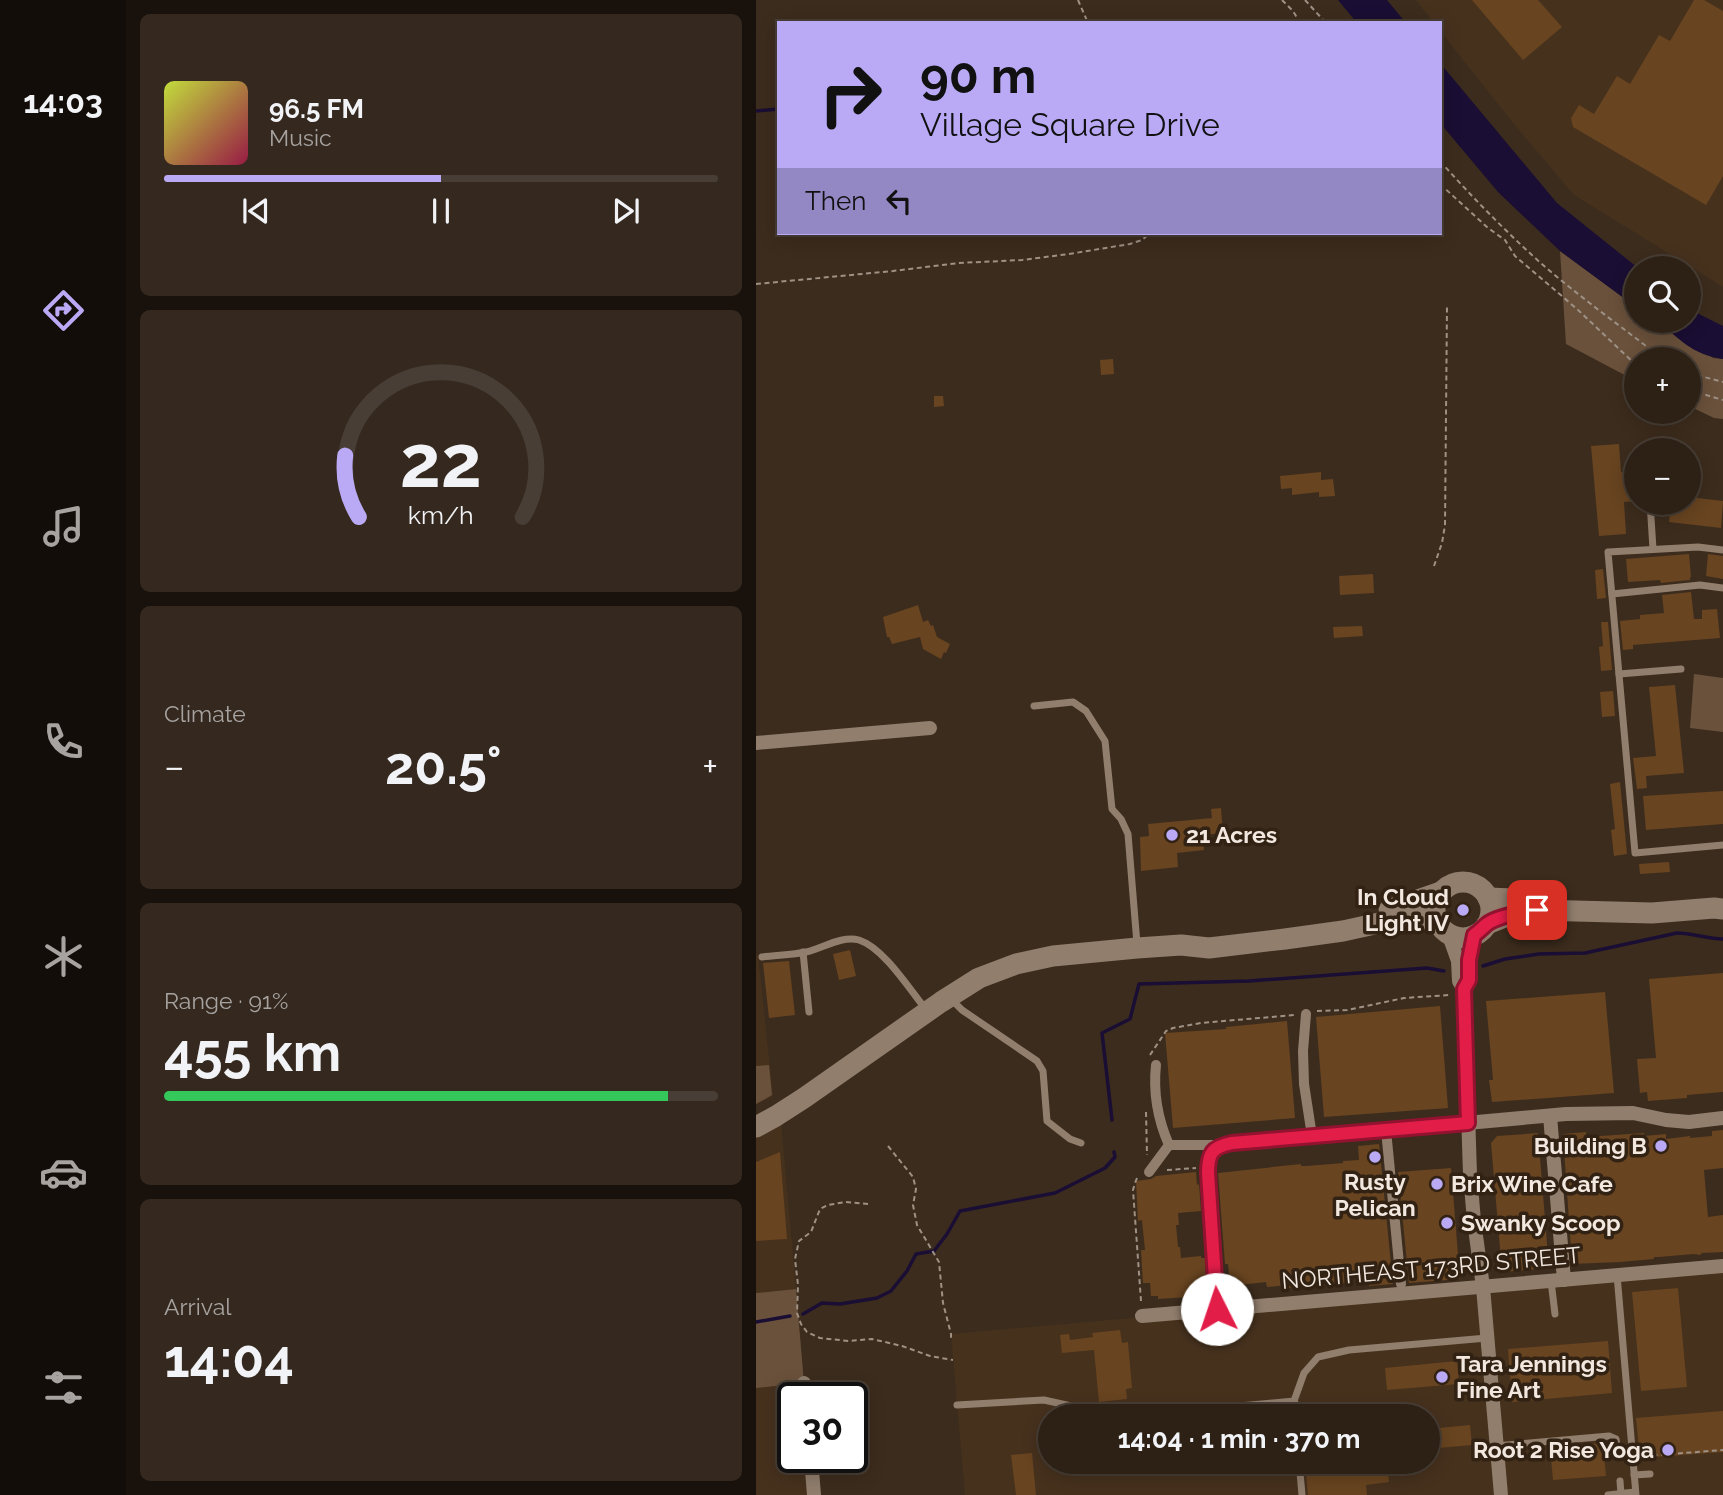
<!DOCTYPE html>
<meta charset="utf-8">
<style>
:root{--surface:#2d2116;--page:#35291f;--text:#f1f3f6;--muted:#a7a3a1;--line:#483e35;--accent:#baaaf6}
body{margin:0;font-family:Raleway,sans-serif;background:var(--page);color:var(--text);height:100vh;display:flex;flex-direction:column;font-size:26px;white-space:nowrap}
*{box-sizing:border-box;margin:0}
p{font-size:23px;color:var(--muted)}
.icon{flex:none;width:38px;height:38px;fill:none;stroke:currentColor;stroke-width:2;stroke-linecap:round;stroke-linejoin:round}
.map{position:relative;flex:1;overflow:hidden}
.side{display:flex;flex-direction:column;gap:14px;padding:14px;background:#19120c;width:630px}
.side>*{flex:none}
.hud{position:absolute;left:21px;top:21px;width:665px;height:214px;border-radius:0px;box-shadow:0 4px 18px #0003,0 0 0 2px var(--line);background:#baaaf6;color:#111;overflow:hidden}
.fabs{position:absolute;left:868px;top:256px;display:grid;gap:14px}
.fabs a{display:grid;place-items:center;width:77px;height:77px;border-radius:50%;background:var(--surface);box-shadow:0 4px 18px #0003,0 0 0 2px var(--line);font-size:35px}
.speed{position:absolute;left:21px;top:1382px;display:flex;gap:14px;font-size:35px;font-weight:700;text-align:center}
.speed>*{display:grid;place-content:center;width:91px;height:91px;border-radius:50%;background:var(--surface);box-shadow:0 4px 18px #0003,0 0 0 2px var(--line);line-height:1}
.speed .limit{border:4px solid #111;border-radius:10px;background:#fff;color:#111}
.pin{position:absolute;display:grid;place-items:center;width:60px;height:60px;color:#fff;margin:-30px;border-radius:14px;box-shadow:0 4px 10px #0006}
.me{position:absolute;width:77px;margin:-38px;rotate:356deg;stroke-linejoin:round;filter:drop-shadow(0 0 5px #0008)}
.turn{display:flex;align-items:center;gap:24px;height:147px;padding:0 28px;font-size:32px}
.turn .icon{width:91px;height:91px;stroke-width:2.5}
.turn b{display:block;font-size:49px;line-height:60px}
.then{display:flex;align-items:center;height:66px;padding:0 28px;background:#0003;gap:14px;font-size:26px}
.big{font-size:52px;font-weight:700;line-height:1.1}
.side .card{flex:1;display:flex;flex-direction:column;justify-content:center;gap:10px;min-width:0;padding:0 24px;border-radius:10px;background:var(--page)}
.side .dial{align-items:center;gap:0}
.dial svg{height:182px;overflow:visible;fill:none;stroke:var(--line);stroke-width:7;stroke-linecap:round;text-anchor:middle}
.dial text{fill:var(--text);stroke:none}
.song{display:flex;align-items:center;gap:21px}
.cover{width:84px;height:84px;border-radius:10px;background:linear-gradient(135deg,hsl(70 70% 55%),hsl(340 70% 35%))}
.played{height:7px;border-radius:4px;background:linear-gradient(90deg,var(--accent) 50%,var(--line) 50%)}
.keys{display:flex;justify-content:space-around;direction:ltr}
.heat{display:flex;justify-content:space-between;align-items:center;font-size:38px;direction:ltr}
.charge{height:10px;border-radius:5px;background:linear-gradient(90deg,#34c759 91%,var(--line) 0)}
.trip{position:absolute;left:282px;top:1404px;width:402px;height:70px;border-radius:35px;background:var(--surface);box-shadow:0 4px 18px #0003,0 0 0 2px var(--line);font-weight:700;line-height:70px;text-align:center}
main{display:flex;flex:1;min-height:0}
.dock{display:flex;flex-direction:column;width:126px;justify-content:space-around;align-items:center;background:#120d09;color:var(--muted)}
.dock .icon{width:49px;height:49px}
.dock .active{color:var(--accent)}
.dock b{font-size:32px;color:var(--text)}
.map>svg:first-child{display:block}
.built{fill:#46311d;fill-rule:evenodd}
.green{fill:#6a513b}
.water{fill:#1a0e34}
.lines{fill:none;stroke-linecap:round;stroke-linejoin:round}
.stream{stroke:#1a0e34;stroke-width:3.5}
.building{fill:#684420}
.path{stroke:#9e9185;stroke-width:2;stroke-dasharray:5 3.5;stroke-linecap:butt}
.service{stroke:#917e6d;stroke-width:7}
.pedestrian{stroke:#917e6d;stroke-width:10}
.minor{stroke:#917e6d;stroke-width:14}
.secondary{stroke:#917e6d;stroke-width:21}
.route-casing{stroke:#92132f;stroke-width:18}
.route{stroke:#e11d48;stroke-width:12}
.poi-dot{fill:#baaaf6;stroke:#312214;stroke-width:2.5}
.labels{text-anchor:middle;stroke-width:7;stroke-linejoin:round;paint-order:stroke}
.poi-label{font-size:23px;font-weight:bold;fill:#f3e8df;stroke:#312214;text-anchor:start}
.street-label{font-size:23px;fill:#f3e8df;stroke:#312214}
</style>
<main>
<nav class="dock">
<b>14:03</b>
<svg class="icon active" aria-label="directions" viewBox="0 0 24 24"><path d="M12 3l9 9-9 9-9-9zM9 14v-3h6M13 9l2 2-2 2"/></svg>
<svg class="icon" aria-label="music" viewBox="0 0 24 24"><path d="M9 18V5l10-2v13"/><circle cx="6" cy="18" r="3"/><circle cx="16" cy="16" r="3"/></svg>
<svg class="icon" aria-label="phone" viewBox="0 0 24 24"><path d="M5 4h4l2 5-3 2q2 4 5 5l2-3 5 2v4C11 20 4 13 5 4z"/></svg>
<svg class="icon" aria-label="climate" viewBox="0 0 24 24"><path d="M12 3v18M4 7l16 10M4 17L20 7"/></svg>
<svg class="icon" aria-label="car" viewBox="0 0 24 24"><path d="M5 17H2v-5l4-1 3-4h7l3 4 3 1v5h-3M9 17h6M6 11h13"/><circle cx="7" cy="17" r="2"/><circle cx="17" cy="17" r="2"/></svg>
<svg class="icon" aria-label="filters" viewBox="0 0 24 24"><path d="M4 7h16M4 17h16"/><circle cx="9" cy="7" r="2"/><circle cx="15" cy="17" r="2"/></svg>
</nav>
<section class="side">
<div class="card">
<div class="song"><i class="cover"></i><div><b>96.5 FM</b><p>Music</p></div></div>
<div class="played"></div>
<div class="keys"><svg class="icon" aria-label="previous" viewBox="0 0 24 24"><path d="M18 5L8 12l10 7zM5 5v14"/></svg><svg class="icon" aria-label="pause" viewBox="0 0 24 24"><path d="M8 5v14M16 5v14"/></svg><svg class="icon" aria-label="next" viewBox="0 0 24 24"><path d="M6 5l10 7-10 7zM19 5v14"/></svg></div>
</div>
<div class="card dial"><svg viewBox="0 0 100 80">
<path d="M14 69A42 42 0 1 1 86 69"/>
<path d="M14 69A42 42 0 0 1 8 42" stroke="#baaaf6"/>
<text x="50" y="56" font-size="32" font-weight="700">22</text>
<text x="50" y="72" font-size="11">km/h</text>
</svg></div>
<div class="card"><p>Climate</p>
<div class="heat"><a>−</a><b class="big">20.5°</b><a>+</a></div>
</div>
<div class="card"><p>Range · 91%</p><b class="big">455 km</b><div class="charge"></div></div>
<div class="card"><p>Arrival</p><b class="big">14:04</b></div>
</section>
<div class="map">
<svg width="967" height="1495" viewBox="0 0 967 1495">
<rect width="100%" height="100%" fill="#3c2c1d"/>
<g class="built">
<polygon points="660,0 967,0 967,287 818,195 757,123 684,31 684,23 678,23"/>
<polygon points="0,955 2,955 17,1096 0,1105"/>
<polygon points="24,1111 40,1289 0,1293 0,1127"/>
<path d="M967 1266V1495H209L195 1334ZM294 1416H672V1461H294Z"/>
<polygon points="48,1383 49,1398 37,1398 37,1458 55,1458 58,1495 0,1495 0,1388"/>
</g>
<g class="green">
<polygon points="804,251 880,307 880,320 899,320 957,358 967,359 967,419 958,418 933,406 933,359 880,359 880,381 810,344"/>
<polygon points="938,674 967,678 967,732 934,728"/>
<polygon points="13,1065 16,1095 0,1104 0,1066"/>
<polygon points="40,1289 48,1383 0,1388 0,1293"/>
</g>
<g class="water">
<polygon points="582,0 631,0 650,23 601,23"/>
<polygon points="684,63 801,203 882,268 880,268 880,307 804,251 742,192 684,123"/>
<path d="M933 309 967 326V359C935 355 923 337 899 320H933Z"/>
</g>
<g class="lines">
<g class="stream">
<polyline points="0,111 23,109"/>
<path d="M727 966 749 959 783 954 829 953 921 933C937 933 951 939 967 939"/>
<polyline points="356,1120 346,1033 374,1019 383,984 493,981 671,968 688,971"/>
<polyline points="47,1314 66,1303 84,1304 121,1298 135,1291 151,1271 160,1254 178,1251 191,1234 204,1211 299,1193 349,1168 359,1157 358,1152"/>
<polyline points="0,1322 34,1316"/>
</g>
</g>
<g class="building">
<polygon points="716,0 782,0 806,27 767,60"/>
<polygon points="938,0 948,0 967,11 967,176 950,205 817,127 815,118 823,105 838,114 861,76 874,84 903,35 914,41"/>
<polygon points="357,359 358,374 345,375 344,360"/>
<polygon points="178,396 187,396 188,406 178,407"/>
<polygon points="863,444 865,472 880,471 880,501 868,502 870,534 843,536 835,446"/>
<polygon points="565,472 565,480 577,479 579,496 563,497 563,492 536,495 536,488 525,489 524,476"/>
<polygon points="933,497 967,501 965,528 913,522 915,502 933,502"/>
<polygon points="933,554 935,577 934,577 934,580 905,583 904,580 872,582 870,559"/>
<polygon points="952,554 967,556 967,579 950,576"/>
<polygon points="847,569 850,598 841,599 839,570"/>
<polygon points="617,574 618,593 584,595 583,576"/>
<polygon points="935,592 938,619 946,619 946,610 961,609 964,638 877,645 877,649 867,650 864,621 884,619 884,615 908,613 906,595"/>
<polygon points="162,605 167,622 172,620 175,626 177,625 181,637 194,644 190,653 188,652 185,659 167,649 164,637 136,644 133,637 131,637 127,617"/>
<polygon points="845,622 852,622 856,670 845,671 843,647 847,646"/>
<polygon points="606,626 607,636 578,638 577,627"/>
<polygon points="919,685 928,773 890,776 891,788 881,789 877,758 900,756 893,687"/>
<polygon points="857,691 859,716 846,717 844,692"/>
<polygon points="864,782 871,854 858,856 855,830 859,829 854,784"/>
<polygon points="967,791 967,824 890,830 887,796"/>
<polygon points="465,808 467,833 447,835 448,850 421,853 422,867 385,871 384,837 393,836 392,824 456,818 455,809"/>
<polygon points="913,862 914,872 884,874 883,864"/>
<polygon points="94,950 100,976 83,980 77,954"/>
<polygon points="33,961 39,1015 13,1018 7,963"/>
<polygon points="967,973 967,1092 931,1095 931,1098 892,1101 891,1092 884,1093 881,1059 900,1058 893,979"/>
<polygon points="849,992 858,1093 736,1102 733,1080 737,1080 730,1001"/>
<polygon points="684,1006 692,1108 568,1117 560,1017"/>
<polygon points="531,1021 539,1118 417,1128 409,1033 470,1029 470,1027"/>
<polygon points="967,1130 967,1168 948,1170 952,1217 967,1215 967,1252 946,1253 944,1255 938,1254 903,1257 898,1257 898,1259 864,1262 816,1264 807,1134 830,1132 830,1137 888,1133 888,1136 910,1134 910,1139 934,1136 934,1138 956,1136 956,1131"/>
<polygon points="782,1133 793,1268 746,1272 735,1143 741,1136"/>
<polygon points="623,1144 637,1284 613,1286 613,1276 590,1278 591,1283 533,1288 533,1285 511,1287 510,1282 483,1285 483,1283 474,1284 472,1264 469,1264 462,1173 545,1164 545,1166 551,1166 587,1163 587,1161 603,1160 602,1146"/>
<polygon points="24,1152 31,1239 0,1241 0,1162"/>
<polygon points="695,1168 704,1279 653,1283 642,1172"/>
<polygon points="440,1172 441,1185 443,1184 445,1211 422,1213 423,1225 420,1225 422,1247 424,1247 425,1258 445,1256 445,1258 449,1258 450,1281 447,1281 448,1296 402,1299 402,1296 395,1296 394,1283 387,1283 385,1250 389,1250 386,1220 382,1221 380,1181 395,1179 400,1176"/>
<polygon points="922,1288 931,1387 885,1391 876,1292"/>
<polygon points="364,1330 366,1343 372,1342 376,1388 370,1389 371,1399 343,1402 338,1350 306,1353 304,1335 313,1334 314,1340 337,1337 336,1333"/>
<polygon points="852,1341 856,1393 756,1402 752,1349"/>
<polygon points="701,1361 703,1384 631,1390 629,1368"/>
<polygon points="967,1411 967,1452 884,1458 880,1418"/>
<polygon points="714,1425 716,1445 672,1449 672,1429"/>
<polygon points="847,1443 850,1476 797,1480 794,1447"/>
<polygon points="276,1453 280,1495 260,1495 255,1455"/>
<polygon points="549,1461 631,1461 633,1482 610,1485 611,1495 552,1495"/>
</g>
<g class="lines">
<g class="path">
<polyline points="322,0 332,23"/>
<polyline points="526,0 537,11 544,23"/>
<polyline points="549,0 570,23"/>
<path d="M684 161C716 197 751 233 787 265 825 298 867 328 907 359"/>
<polyline points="684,184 732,228 749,240 759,256 821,309 880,365"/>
<polyline points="0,284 137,271 203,263 266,260 313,254 374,244 386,240 394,233"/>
<polyline points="933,373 967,382"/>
<polyline points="933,390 967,400"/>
<polyline points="678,566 686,543 689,525 691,305"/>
<polyline points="561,1011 591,1010 648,998 694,995"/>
<polyline points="394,1055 410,1031 417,1028 445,1023 538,1015"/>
<polyline points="390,1112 391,1155"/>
<polyline points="132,1146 157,1177 160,1189 157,1205 161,1225 183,1262 187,1303 195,1334 195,1340"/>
<polyline points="411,1170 440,1168"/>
<polyline points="381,1178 379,1183 377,1190 385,1301"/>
<polyline points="112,1204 89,1202 72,1205 64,1209 55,1232 43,1241 39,1259 42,1285 41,1313 45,1324 51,1332 64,1338 93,1341 116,1339 146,1346 174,1356 197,1360"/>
<polyline points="888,1456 967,1450"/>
</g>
<g class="service">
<polyline points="894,502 897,549"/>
<polyline points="967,550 942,547 852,552 879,853 967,845"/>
<polyline points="856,594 944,585 967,588"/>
<polyline points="863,674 925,669"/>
<polyline points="278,706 317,702 330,711 349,741 356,809 365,819 372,834 381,944"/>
<polyline points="47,952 53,1012"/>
<path d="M6 957C20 955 36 955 50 952 65 949 86 935 103 940 128 948 154 990 171 1011"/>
<polyline points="195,999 206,1010 281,1061 287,1071 291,1121 314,1139 325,1143"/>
<polyline points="861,1275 880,1495"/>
<polyline points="795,1281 799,1314"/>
<polyline points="538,1401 547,1416"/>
<polyline points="201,1405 288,1400 315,1406 373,1410 397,1414 538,1401 548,1373 562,1357 593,1350 731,1338"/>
<polyline points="740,1446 853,1436 860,1439 861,1445"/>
<polyline points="543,1461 546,1495"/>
<polyline points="878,1475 894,1474"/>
<polyline points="864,1481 865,1494"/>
<polyline points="852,1495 879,1492"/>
</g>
<g class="pedestrian">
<polyline points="550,1014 547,1051 548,1084 556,1136"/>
<path d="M400 1065C397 1093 402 1120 413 1145H466"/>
<polyline points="630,1130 645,1284"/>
<polyline points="393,1172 413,1145"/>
</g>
<g class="minor">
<polyline points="0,743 174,728"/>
<polyline points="692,933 702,961 703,981 708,990 714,1174 718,1221 727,1287 745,1495"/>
<polyline points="708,990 713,980 713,960 718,935"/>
<polyline points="794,1116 808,1280"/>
<path d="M462 1309 452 1162C454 1154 458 1150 466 1145L810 1114 877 1113 910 1120 933 1122 967 1118"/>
<polyline points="386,1316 967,1266"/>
<polyline points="48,1383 49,1398"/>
<polyline points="55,1458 58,1495"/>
</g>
<g class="secondary">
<circle cx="707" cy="910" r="28"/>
<polyline points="732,898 757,899 783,898"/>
<polyline points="633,910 685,892"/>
<polyline points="731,924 759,913 781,910 896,913 958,908 967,909"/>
<polyline points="0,1127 20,1116 48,1098 185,1002 223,978 260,964 297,956 381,948 425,945 453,948 529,939 587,931 655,916 683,922"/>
</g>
</g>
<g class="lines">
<defs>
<path id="route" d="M461 1309 452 1173C452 1153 456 1147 476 1143L712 1123 708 989 713 980V960L718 935C723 932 726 928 731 924 742 916 767 912 781 910"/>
</defs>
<use href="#route" class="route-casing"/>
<use href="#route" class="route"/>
</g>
<g class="poi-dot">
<circle cx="416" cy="835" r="7"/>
<circle cx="707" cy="910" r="7"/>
<circle cx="905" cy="1146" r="7"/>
<circle cx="619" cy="1157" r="7"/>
<circle cx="681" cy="1184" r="7"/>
<circle cx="691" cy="1223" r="7"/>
<circle cx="686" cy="1377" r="7"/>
<circle cx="912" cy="1450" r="7"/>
</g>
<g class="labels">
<g class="poi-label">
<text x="430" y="843">21 Acres</text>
<text x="693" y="905" text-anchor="end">In Cloud<tspan x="693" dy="26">Light IV</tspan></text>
<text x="891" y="1154" text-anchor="end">Building B</text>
<text x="619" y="1190" text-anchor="middle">Rusty<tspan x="619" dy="26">Pelican</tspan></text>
<text x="695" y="1192">Brix Wine Cafe</text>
<text x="705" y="1231">Swanky Scoop</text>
<text x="700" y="1372">Tara Jennings<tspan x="700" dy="26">Fine Art</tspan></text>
<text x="898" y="1458" text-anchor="end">Root 2 Rise Yoga</text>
</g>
<g class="street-label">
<text transform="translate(675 1268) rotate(-5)" y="8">NORTHEAST 173RD STREET</text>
</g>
</g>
</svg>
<div class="fabs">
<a><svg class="icon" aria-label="search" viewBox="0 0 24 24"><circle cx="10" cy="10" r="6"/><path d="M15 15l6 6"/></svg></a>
<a>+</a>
<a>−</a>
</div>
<div class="speed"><div class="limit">30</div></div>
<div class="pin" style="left:781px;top:910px;background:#d93025"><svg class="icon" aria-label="arrive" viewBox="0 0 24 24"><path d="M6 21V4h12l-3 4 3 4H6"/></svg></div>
<svg class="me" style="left:461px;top:1309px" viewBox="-20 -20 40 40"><circle r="19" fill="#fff"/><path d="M0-13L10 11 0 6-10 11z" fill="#e11d48"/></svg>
<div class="trip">14:04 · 1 min · 370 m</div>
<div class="hud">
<div class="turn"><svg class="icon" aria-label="right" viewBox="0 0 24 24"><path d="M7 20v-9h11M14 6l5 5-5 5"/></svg><div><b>90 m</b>Village Square Drive</div></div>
<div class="then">Then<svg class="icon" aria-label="left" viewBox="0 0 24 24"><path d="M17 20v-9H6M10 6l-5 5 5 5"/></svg></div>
</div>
</div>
</main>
